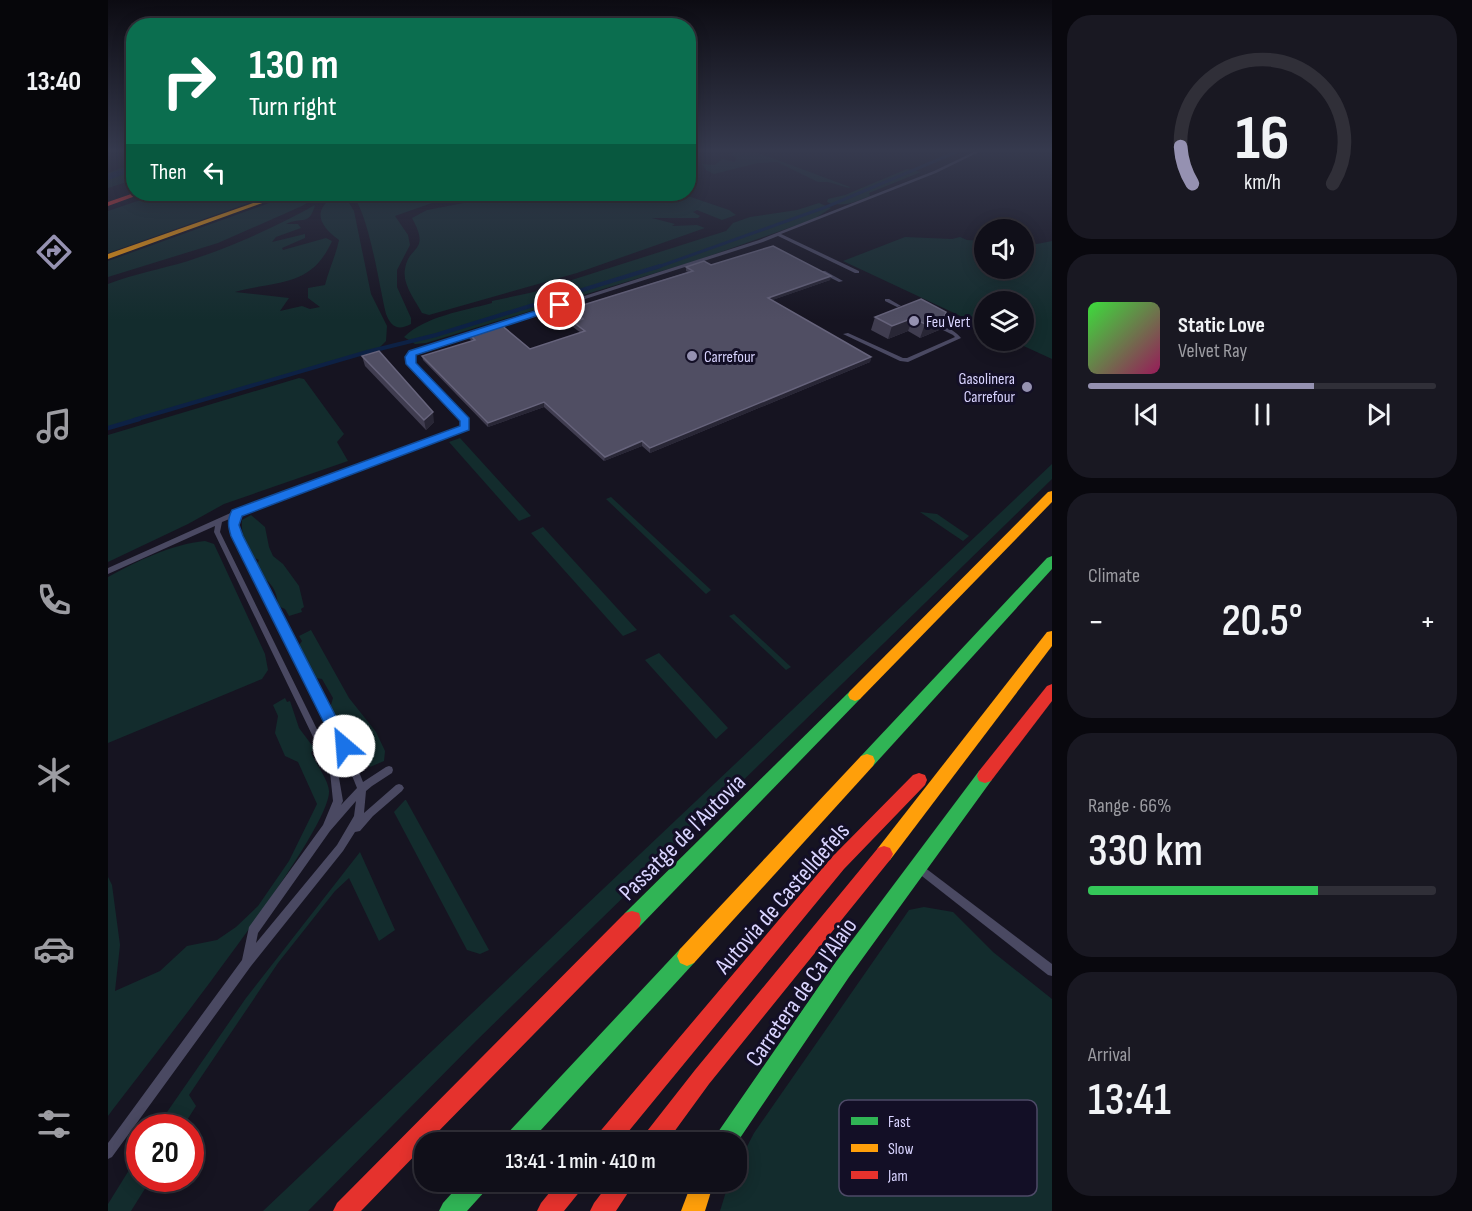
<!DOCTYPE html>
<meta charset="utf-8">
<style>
:root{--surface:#100f19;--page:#191822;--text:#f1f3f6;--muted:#9c9ca2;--line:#302f38;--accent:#9591b1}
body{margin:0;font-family:"Sofia Sans Condensed",sans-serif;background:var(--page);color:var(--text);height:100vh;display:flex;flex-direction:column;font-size:22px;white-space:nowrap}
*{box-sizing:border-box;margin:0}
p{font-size:20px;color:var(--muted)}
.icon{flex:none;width:33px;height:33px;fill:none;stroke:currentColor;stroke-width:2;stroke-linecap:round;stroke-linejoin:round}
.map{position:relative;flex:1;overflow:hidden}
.panel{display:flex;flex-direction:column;gap:15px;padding:15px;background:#09080e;width:420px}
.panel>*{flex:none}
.top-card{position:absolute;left:18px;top:18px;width:570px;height:183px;border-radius:24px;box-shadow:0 3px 15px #0003,0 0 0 2px var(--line);background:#0b6e4f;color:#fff;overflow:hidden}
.controls{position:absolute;left:866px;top:219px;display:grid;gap:12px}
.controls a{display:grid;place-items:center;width:60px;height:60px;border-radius:50%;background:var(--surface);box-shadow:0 3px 15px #0003,0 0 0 2px var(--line);font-size:30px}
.speed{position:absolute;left:18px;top:1114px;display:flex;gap:12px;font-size:30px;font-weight:700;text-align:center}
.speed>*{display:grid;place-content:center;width:78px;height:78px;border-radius:50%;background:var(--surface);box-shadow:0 3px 15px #0003,0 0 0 2px var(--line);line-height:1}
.speed .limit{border:9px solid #d22;background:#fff;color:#111}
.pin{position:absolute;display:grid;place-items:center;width:51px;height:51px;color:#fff;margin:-26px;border:3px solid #fff;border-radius:50%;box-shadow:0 2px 6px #0007}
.me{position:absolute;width:66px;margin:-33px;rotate:333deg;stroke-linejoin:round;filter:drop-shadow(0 0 4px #0008)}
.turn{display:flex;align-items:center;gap:21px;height:126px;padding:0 24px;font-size:27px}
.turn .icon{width:78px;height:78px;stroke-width:2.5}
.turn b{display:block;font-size:42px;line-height:51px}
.then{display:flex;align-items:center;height:57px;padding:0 24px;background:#0003;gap:12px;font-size:22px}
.big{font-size:45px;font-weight:600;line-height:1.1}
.panel .tile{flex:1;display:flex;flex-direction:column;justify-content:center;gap:9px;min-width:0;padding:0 21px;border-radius:24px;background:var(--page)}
.panel .dial{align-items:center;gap:0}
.dial svg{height:156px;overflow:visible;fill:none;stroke:var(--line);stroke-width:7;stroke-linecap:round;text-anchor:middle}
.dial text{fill:var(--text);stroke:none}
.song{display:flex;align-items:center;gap:18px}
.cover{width:72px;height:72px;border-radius:9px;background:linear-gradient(135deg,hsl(120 70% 55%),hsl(330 70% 35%))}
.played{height:6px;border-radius:3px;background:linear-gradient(90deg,var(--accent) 65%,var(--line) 65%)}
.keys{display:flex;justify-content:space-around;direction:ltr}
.heat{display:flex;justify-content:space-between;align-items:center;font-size:33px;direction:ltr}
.charge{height:9px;border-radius:4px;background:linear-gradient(90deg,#34c759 66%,var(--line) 0)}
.trip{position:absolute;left:306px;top:1132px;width:333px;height:60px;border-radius:24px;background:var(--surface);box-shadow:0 3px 15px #0003,0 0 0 2px var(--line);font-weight:600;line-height:60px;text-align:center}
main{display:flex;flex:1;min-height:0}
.tabs{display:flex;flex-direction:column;width:108px;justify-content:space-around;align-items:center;background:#06060a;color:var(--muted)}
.tabs .icon{width:42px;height:42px}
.tabs .active{color:var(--accent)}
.tabs b{font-size:27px;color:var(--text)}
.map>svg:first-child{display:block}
.green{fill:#132c2d}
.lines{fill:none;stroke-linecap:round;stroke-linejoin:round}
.stream-far2{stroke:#0d2144;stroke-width:3}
.stream-far1{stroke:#0d2144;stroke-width:4}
.stream{stroke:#0d2144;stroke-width:4.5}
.canal{fill:#0d2144;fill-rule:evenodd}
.lane{fill:#4a4962;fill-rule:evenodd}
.fast{fill:#30b455;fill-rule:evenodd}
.slow{fill:#ff9f0a;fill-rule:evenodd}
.jam{fill:#e5322d;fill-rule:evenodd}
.wall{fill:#403d50}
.shaded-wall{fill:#282635}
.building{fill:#504e63;stroke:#66637b;stroke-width:1.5}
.route{fill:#1a73e8;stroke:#114b97;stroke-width:1.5}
.poi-dot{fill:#9591b1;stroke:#130f26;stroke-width:2}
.labels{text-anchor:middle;stroke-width:6;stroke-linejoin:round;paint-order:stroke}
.far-poi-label{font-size:16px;fill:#d9d4ff;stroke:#130f26;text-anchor:start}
.near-street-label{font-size:24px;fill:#d9d4ff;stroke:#130f26}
.key{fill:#130f26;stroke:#4e4a67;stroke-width:1.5}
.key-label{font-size:16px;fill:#d9d4ff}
</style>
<main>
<nav class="tabs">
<b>13:40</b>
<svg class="icon active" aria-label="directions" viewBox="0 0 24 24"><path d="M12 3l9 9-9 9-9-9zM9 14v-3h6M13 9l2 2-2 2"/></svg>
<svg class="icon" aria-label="music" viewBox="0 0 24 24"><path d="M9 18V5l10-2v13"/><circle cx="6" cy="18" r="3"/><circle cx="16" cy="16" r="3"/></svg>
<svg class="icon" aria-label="phone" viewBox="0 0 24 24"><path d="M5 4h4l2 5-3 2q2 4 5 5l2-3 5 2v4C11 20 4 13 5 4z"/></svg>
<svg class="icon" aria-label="climate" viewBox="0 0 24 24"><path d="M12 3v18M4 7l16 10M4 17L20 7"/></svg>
<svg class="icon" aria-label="car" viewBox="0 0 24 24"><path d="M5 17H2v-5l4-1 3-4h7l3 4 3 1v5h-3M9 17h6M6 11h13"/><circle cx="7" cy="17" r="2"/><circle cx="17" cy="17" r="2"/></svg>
<svg class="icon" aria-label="filters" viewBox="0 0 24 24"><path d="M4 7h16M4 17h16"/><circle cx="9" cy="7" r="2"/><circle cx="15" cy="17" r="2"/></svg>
</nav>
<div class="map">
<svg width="944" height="1211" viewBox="0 0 944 1211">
<rect width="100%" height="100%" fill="#161421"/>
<g class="green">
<polygon points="625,150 642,150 653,154 742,187 741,188 720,182 710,182 669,162 650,163 606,174 598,170 594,164 607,165 614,159 627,162 628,157 623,156"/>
<polygon points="25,164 25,180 0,188 0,173"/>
<path d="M799 169 813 172 761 193 762 196C747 202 735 208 719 202L720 199 737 195Z"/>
<polygon points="50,194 166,194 0,253 0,211"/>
<polygon points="186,194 213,194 194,206 110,243 0,277 0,261"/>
<path d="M243 194H310L327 199 324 203 287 216 300 235 302 245 289 270V287L303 318V324C290 331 283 327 278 314 271 286 261 211 243 194Z"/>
<path d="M403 194H574L621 210 628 215 614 220 589 210 585 212 592 216 590 218H544L567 224 564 226 589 225 597 228 469 273 321 315 314 313C307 300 294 284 297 269 301 244 323 253 304 218L319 210Z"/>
<path d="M229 195 237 196 246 211 263 294 279 326 278 341 270 349 0 428V284C26 274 53 269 80 261 123 247 168 227 207 205 201 227 194 216 178 224H190L193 228 168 237 164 242 197 234V238L174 248 175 250 218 238 224 241C203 288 170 280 127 292L181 298 172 311 194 306 202 309 212 307 200 298V288L217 285C221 269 228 255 231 240 211 226 203 209 229 195Z"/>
<path d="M711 203 723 208 706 219 590 260 318 343 307 344 296 337C318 316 355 311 384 303V301L426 292 602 236 618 231 625 223 642 217 689 210Z"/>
<polygon points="797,237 844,239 852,237 859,240 876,241 876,268 915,268 915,243 929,244 944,241 944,359 905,341 915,340 915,302 876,302 876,327 735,261"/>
<polygon points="191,378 196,379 236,434 229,442 240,461 116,504 80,524 0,562 0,435"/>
<polygon points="352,438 423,516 411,521 341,442"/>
<polygon points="944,464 944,479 368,1041 200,1211 155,1211"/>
<polygon points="503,497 603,590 598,594 498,499"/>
<polygon points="812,512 829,514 861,536 855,541"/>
<path d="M143 515 157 527 161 547 165 556 175 564 191 586 196 607 193 609 194 612 181 616 177 609 170 606C169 587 161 581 146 571L151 560 137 553C137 542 133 530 134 520Z"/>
<polygon points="435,527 529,630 515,636 423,533"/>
<path d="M97 541 106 544 157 654 160 670 154 679 0 743V577C29 561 64 544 97 541Z"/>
<polygon points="626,614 683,667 678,670 621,616"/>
<polygon points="203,630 241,698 268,732 277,751 276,761 262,767 247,751 241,727 220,715 225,698 214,679 201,677 187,651 194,641 191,636"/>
<polygon points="551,653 620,728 608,739 537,660"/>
<path d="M177 698 179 702 182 701 191 728 206 748 203 753C208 764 220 779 221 791 223 833 36 1068 0 1116V877L4 885 12 945 7 991 52 971 79 946 109 940 128 927 150 906 181 861 209 804 190 762 177 756 167 733 170 716 165 705Z"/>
<polygon points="297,800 298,800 381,950 372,954 359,950 286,812"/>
<polygon points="252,852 287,930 271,941 241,878 227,891 170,963 81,1095 88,1106 74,1128 48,1128 138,998"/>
<polygon points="816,907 845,912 885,952 944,999 944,1211 612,1211 621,1182 628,1182 629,1166 646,1133 801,910"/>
<polygon points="31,1154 32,1179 43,1179 23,1211 0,1211 0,1204"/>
</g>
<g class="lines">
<polyline class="stream-far2" points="547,268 718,207 853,150"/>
<polyline class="stream-far1" points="26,420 259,352 328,335 552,266"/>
<polyline class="stream" points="0,428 31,419"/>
<polygon class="canal" points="26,165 26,171 0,180 0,174"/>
<g class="lane">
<path d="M870 150H875L828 173 673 234 751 271V273H747L670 236 655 242 306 354 305 357 306 364 359 420 361 428 360 429 132 514 128 525 132 536 246 759 255 782 278 767 281 766 284 767 285 770 284 773 264 786 258 791 256 813 288 785 291 784 294 785 296 788 294 791 265 816 252 831 247 832 235 851 143 966 4 1157 0 1159V1143L134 960 141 927 215 825 225 801 222 772 106 532 107 526 0 574V568L127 511 355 427 354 421 301 365 299 357 302 352 651 240 826 171ZM124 518 122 525 126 536 239 763 249 788 233 805 235 801 230 772 112 532 114 522ZM248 801 246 816 229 845 148 943 150 933 222 831Z"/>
<polygon points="713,271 717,271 735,281 731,282 713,273"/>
<polygon points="777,299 781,299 793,306 789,307 777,301"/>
<path d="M833 327C841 327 848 332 853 338L800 362 792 361 735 334 740 333 795 358H799L847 337 845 335 833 329Z"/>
<polygon points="813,865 816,867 944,964 944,976 940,975 810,873 808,870 810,867"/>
</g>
<g class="fast">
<polygon points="944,556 944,569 765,766 759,768 753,766 751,761 753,756 939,558"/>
<polygon points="747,689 752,691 754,695 752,699 531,927 524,929 517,927 515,920 517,913 742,691"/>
<polygon points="877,769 883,771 885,776 883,781 741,977 628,1144 605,1143 608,1135 727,963 871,771"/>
<polygon points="579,946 586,949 589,956 586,963 421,1143 395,1143 398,1135 572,949"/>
<polygon points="354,1182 381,1182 378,1190 359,1211 331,1211 335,1203"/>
</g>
<g class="slow">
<polygon points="171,194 179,194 0,259 0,254"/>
<polygon points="944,491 944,502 752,699 747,701 742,699 740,695 742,691 940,492"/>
<polygon points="944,631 944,646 782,860 776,862 770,860 767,854 770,848 939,632"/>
<polygon points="759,754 765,756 767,761 765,766 586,963 579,966 572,963 569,956 572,949 753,756"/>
<polygon points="584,1182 606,1182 597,1211 573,1211"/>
</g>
<g class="jam">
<polygon points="26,193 33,194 0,206 0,202"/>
<polygon points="944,684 944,701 883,781 877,783 871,781 869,776 871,771 939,686"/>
<polygon points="811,773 817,775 819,780 817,785 736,869 511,1143 486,1143 489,1135 724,857 805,775"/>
<polygon points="776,846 782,848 785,854 782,860 601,1084 558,1143 533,1143 536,1135 587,1070 770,848"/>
<polygon points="524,911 531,913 533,920 531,927 319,1143 316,1143 316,1146 253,1211 225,1211 229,1203 517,913"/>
<polygon points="450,1182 476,1182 473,1190 456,1211 429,1211 433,1203"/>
<polygon points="502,1182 527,1182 508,1211 482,1211 486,1203"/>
</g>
</g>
<g class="wall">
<polygon points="603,265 723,276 722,280 664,300 763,357 762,362 542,453 534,446 496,461 436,407 380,427 315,360 314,356 364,341 361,338 361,334 422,349 473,333 465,327 465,322 471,320 462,314 462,309 580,272 578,271 578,267"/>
<polygon points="838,312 831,330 812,338 800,331 780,339 763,330 767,317"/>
<polygon points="254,356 326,422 318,430 257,366"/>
</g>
<g class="shaded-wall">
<polygon points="723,276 722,280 659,302 660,298"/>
<polygon points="836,317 831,330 812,338 817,324"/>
<polygon points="805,318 800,331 780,339 784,326"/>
<polygon points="763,357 762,362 542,453 542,448"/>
<polygon points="436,402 436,407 380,427 380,423"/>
<polygon points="325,412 326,422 318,430 316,420"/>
<polygon points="534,441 534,446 496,461 497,457"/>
</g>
<g class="building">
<polygon points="665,246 723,276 660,298 763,357 542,448 534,441 497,457 436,402 380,423 314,356 367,340 361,334 392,324 422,349 477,331 465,322 475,319 462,309 585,271 578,267 596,261 603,265"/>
<polygon points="813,299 838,312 836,317 817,324 805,318 784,326 767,317"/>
<polygon points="271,351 325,412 316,420 254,356"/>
</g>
<linearGradient id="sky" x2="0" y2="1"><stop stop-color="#0c0b12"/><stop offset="0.47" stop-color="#363a4e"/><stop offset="1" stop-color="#363a4e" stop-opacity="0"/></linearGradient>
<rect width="944" height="320" fill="url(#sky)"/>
<path class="route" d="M452 303 457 305 456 307 308 355V363L361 418V430L134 516 131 525 135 536 243 746 241 751 236 753 230 751 123 536C120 526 119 520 124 510L352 426V421L298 364 297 357 301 351Z"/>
<g class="poi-dot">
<circle cx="806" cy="321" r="6"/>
<circle cx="584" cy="356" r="6"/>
<circle cx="919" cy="387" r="6"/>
</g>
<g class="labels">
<g class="far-poi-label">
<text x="818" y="327">Feu Vert</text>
<text x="596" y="362">Carrefour</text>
<text x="907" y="384" text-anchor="end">Gasolinera<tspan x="907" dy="18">Carrefour</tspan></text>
</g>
<g class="near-street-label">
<text transform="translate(574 837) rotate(-45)" y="8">Passatge de l'Autovia</text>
<text transform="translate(674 898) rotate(-49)" y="8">Autovia de Castelldefels</text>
<text transform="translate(693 992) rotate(-55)" y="8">Carretera de Ca l'Alaio</text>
</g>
</g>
<rect x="731" y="1100" width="198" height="96" rx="9" class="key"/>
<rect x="743" y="1117" width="27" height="8" fill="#30b455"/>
<rect x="743" y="1144" width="27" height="8" fill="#ff9f0a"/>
<rect x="743" y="1171" width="27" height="8" fill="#e5322d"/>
<g class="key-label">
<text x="780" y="1127">Fast</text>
<text x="780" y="1154">Slow</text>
<text x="780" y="1181">Jam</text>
</g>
</svg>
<div class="controls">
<a><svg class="icon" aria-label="sound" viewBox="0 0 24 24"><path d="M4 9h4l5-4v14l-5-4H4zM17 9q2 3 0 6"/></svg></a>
<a><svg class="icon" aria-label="layers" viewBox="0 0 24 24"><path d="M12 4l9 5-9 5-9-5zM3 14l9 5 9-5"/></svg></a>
</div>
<div class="speed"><div class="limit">20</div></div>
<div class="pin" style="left:452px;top:305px;background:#d93025"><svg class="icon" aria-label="arrive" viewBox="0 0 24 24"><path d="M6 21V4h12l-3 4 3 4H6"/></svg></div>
<svg class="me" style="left:236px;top:746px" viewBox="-20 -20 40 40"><circle r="19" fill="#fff"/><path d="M0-13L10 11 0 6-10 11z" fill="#1a73e8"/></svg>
<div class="trip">13:41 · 1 min · 410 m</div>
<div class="top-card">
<div class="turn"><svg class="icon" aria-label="right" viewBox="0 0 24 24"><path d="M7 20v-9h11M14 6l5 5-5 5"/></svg><div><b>130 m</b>Turn right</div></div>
<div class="then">Then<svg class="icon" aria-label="left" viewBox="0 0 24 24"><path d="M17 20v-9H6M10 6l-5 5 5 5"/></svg></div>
</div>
</div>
<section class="panel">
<div class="tile dial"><svg viewBox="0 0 100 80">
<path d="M14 69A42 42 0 1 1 86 69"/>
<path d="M14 69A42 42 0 0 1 8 50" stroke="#9591b1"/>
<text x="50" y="56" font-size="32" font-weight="700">16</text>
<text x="50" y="72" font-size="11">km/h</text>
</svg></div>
<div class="tile">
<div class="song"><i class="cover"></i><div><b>Static Love</b><p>Velvet Ray</p></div></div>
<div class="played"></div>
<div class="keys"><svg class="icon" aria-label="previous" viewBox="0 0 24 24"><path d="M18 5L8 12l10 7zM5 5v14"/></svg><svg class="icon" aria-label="pause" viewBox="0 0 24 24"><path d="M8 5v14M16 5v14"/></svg><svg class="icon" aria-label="next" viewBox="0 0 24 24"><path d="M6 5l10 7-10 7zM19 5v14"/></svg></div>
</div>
<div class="tile"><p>Climate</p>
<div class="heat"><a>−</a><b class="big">20.5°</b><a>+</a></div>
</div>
<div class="tile"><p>Range · 66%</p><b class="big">330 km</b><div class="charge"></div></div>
<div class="tile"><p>Arrival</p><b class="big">13:41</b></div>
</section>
</main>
